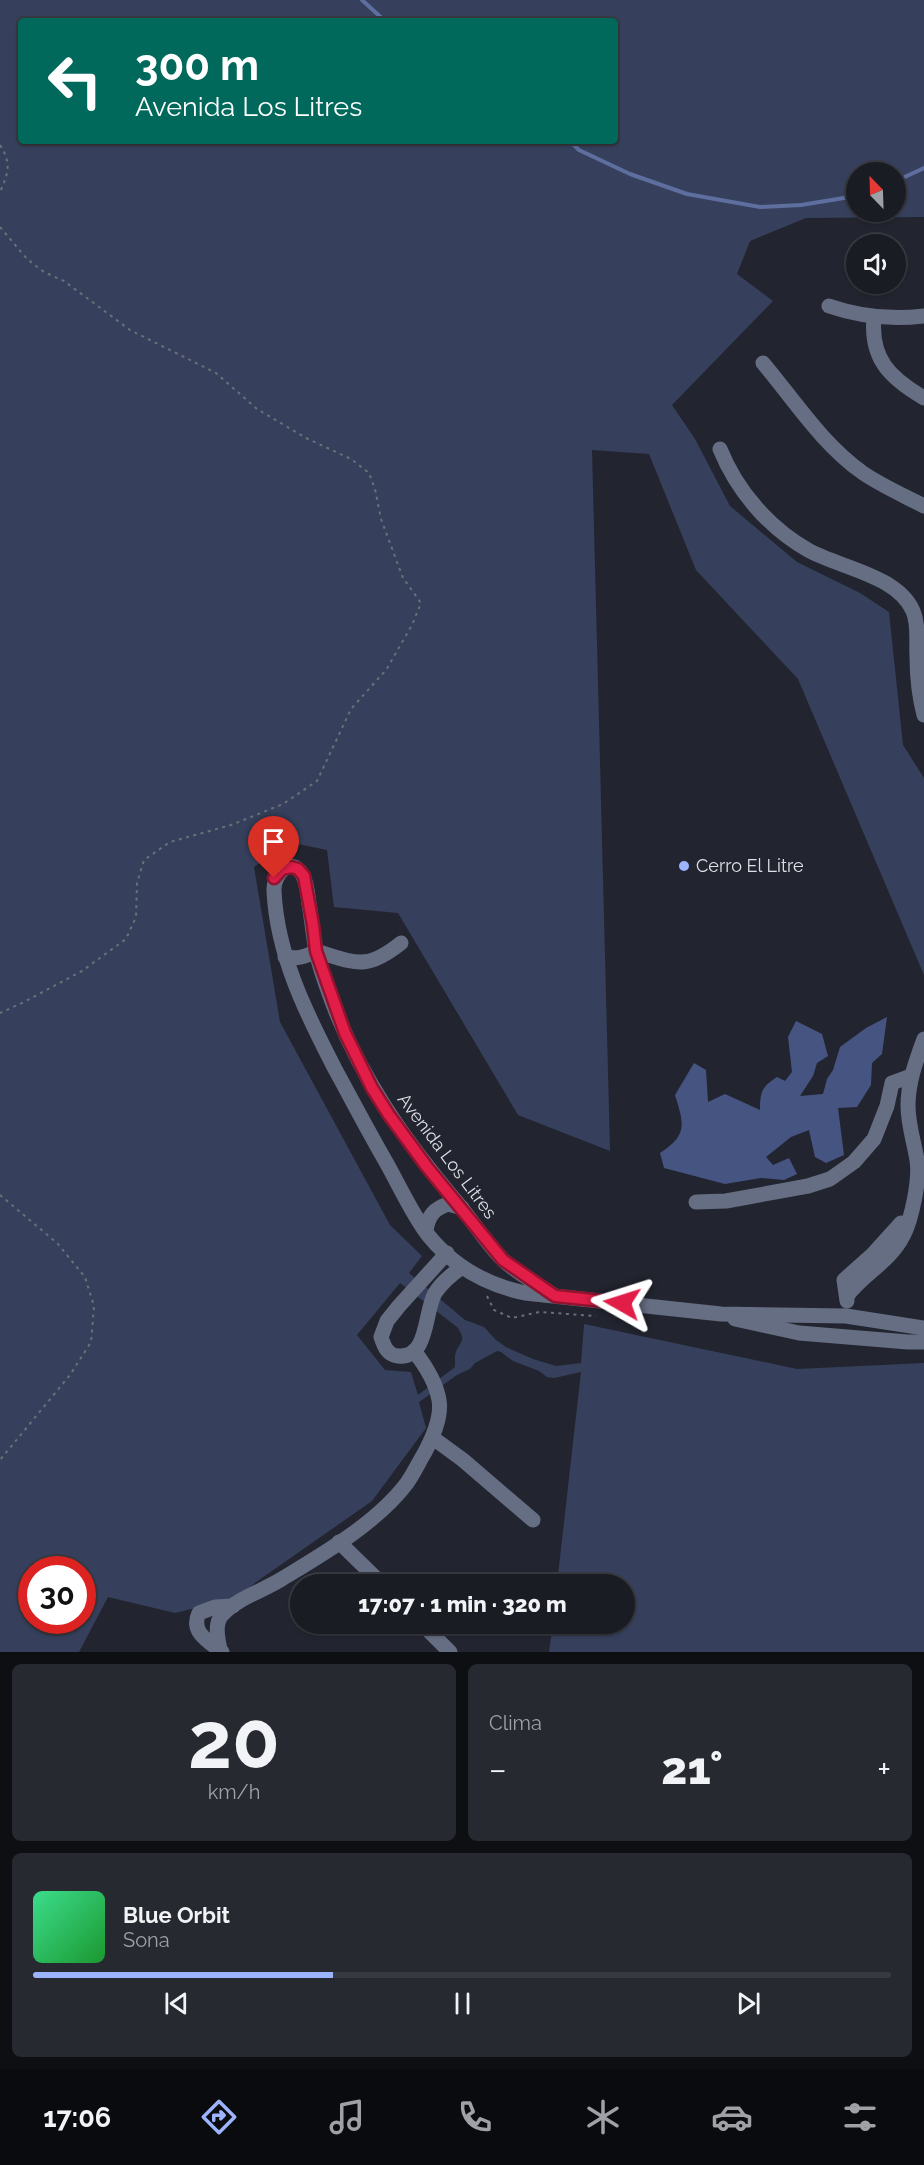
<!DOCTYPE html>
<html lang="es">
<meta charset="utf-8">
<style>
:root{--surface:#1a1c23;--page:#272930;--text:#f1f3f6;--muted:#9fa1a6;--line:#383a41;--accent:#9cb4fd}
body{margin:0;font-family:Raleway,sans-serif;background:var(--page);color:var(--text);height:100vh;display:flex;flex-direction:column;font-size:22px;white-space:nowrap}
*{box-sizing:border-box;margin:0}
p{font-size:20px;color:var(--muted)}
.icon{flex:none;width:33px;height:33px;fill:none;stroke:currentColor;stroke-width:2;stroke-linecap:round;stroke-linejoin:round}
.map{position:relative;height:1652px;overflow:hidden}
.drawer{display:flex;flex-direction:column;gap:12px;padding:12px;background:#0e0f13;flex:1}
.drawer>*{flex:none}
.hud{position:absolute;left:18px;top:18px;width:600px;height:126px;border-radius:6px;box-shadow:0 2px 4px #0004,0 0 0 2px var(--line);background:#00695c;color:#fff;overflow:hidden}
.needle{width:39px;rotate:337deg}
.controls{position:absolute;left:846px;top:162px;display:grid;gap:12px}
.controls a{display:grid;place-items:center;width:60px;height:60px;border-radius:50%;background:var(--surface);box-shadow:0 2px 4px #0004,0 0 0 2px var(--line);font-size:30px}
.speed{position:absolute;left:18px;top:1556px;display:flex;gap:12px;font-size:30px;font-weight:700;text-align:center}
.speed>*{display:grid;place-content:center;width:78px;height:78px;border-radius:50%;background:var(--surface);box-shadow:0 2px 4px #0004,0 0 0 2px var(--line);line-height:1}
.speed .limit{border:9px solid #d22;background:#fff;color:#111}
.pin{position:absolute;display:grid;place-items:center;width:51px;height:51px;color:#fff;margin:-62px -26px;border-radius:50% 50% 50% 0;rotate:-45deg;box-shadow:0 0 6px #0007}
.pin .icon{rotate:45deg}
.me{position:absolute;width:66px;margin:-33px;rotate:276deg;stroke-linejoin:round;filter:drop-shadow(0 0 4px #0008)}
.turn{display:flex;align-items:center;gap:21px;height:126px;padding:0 18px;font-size:27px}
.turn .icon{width:78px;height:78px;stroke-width:2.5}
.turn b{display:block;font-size:42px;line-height:51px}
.big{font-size:45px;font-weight:800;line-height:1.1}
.drawer .card{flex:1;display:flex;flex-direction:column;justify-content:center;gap:9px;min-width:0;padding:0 21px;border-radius:9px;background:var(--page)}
.drawer .dial{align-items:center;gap:0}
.dial b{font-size:78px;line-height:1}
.song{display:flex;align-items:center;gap:18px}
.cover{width:72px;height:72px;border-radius:9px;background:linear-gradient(135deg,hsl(150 70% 55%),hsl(130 70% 35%))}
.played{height:6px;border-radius:3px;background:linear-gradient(90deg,var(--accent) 35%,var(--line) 35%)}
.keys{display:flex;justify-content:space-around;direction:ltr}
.heat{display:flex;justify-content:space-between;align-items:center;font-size:33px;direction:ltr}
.drawer .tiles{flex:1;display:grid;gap:12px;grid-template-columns:1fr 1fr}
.card:last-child{grid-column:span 2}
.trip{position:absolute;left:290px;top:1574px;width:345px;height:60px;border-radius:30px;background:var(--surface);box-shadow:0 2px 4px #0004,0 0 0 2px var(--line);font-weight:800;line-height:60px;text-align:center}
.dock{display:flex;height:96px;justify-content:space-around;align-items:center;background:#0a0b0e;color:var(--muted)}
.dock .icon{width:42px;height:42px}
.dock .on{color:var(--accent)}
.dock b{font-size:27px;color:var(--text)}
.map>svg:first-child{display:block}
.green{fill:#36405c;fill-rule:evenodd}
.forest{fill:#465482}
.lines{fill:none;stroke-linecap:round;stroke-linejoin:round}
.stream{stroke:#5e6e9e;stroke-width:4}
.path{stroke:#6c6f78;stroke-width:2;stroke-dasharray:3 4.5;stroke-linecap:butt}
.minor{stroke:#666e83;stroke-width:15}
.route-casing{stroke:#92132f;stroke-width:15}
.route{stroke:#e11d48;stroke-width:10}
.poi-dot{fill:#9cb4fd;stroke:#22252f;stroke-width:2}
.labels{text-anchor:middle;stroke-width:6;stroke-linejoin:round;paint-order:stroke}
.poi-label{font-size:18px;fill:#dddfe6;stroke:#22252f;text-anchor:start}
.street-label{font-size:18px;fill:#dddfe6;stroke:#22252f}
</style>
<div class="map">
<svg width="924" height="1652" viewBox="0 0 924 1652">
<rect width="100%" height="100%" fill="#22252f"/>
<path class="green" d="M0 0H924V217L806 218 750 241 737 274 773 301 672 405 695 439 730 506 797 562 860 593 889 612 903 745 924 778V975L798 679 696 570 649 454 592 450 610 1151 518 1115 398 913 334 907 327 850 288 842 254 867 280 1022 390 1225 422 1256 409 1273 465 1320 484 1327 496 1340 506 1347 533 1359 556 1366 581 1363 584 1324 797 1369 924 1363V1652H549L553 1623H624V1584H557L581 1372 554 1378 547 1377 539 1371 513 1361 501 1352 497 1351 475 1363 470 1369 457 1375 419 1402 426 1428 372 1501 232 1599 175 1613 108 1597 79 1652H0ZM21 21H615V141H21ZM856 172H896V212H856ZM400 1283 457 1327C469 1343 457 1342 455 1356 455 1360 455 1363 455 1367L418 1395 411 1372 385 1370 357 1335ZM32 1569H82V1620H32Z"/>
<path class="forest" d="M887 1017 882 1054 872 1063 871 1085 857 1107 838 1108 844 1155 826 1163 815 1157 809 1130 791 1137 766 1157 773 1165 789 1158 797 1174 784 1180 761 1178 725 1184 664 1168 660 1153C688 1135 684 1124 675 1095L694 1063 706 1070 708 1102 725 1094 760 1110C760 1091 762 1087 777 1077L785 1081 792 1072 788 1037 796 1021 822 1034 828 1056 817 1063 813 1076 800 1096 823 1094 827 1079 833 1070 840 1047 866 1028Z"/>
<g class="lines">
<g class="stream">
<polyline points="362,0 385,21"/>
<polyline points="570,141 579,150 630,174 687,194 760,207 801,205 856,196"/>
<polyline points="896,181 924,168"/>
</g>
<g class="path">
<path d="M0 145C12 163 8 174 0 192"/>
<polyline points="0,227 27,259 44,272 64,281 130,330 216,373 257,409 306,438 351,459 369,473 375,489 381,519 403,578 421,603 412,625 386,670 351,709 317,781 283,804 231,825 170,842 144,860 137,883 136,917 126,939 82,971 24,1002 0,1013"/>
<polyline points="0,1195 57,1243 85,1277 94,1306 91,1342 70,1375 0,1460"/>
<polyline points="487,1296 494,1310 512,1318 539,1312 596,1316"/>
</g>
<g class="minor">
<path d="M829 306C861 317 891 320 924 316"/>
<path d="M874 317C870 359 890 378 924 398"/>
<path d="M763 363C795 401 822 444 863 473 882 486 903 495 924 506"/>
<path d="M720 449C737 491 769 528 808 550 840 568 897 575 913 611 919 625 916 641 917 656 917 676 919 696 924 715"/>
<path d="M285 957C298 959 305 957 316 951 356 963 366 971 401 943"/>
<polyline points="696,1202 726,1201 808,1186 830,1179 854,1162 874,1139 887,1106 892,1083 911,1076"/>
<path d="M426 1231C428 1216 434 1208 449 1204L462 1208"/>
<path d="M447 1253 399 1306 387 1321 381 1337C384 1346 387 1355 398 1356 429 1359 424 1312 435 1293 442 1282 452 1274 462 1267"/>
<path d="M555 1296C538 1284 518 1274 503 1260 487 1244 474 1223 460 1206 405 1141 359 1077 330 996 325 982 319 966 316 951 313 936 312 920 309 904 308 895 307 882 302 874 290 855 273 875 274 891 277 955 306 1013 335 1069 352 1100 368 1131 386 1162 399 1185 412 1214 428 1235 453 1266 487 1285 525 1293L721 1314 846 1316 924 1328"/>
<path d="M847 1296C863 1274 890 1262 903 1236 912 1219 920 1179 917 1160 914 1142 908 1124 908 1106 908 1082 916 1061 924 1039"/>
<polyline points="847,1301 844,1280 873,1254 901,1223"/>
<polyline points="735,1319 799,1333 908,1342 924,1342"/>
<polyline points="433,1438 463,1460 533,1520"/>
<polyline points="339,1542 382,1584"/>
<polyline points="421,1623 450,1652"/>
<path d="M220 1650C218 1639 214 1624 222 1615 236 1599 262 1591 280 1580 323 1554 377 1523 407 1483 414 1473 419 1462 425 1452 433 1437 442 1417 439 1400 436 1382 425 1365 414 1351"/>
<path d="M222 1652C208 1641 190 1632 199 1613L215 1607 233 1606"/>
</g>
</g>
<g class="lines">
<defs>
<polyline id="route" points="274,878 282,869 291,867 298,869 304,876 313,925 316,951 345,1033 372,1088 389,1115 427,1167 503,1260 555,1296 622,1303"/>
</defs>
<use href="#route" class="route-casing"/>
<use href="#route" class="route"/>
</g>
<circle class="poi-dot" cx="684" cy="866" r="6"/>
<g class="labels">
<g class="poi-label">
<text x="696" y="872">Cerro El Litre</text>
</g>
<g class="street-label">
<text transform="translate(447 1156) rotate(53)" y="6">Avenida Los Litres</text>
</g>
</g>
</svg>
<div class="controls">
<a><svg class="needle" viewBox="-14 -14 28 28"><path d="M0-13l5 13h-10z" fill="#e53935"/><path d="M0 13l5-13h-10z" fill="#9fa1a6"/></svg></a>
<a><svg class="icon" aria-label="sound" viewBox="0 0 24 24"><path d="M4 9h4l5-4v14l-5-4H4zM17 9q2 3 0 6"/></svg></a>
</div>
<div class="speed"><div class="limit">30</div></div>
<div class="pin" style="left:274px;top:878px;background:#d93025"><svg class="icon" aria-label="arrive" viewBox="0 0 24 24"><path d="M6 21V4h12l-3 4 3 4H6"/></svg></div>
<svg class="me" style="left:622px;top:1303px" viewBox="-20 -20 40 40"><path d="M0-17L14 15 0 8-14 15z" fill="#e11d48" stroke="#fff" stroke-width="4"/></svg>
<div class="trip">17:07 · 1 min · 320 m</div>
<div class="hud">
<div class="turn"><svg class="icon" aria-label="left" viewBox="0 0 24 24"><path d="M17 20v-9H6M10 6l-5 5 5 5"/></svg><div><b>300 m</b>Avenida Los Litres</div></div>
</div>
</div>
<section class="drawer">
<div class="tiles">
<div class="card dial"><b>20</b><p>km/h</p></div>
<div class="card"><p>Clima</p>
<div class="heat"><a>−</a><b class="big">21°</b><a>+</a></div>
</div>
<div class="card">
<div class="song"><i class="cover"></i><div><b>Blue Orbit</b><p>Sona</p></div></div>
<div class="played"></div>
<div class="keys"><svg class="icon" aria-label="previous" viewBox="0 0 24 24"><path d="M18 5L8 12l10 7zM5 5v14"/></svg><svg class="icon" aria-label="pause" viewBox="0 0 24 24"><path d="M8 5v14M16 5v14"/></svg><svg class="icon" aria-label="next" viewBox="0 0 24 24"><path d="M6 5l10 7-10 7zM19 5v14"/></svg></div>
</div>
</div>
</section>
<nav class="dock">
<b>17:06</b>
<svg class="icon on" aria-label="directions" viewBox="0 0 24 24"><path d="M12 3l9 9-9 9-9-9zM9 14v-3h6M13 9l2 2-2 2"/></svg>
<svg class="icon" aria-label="music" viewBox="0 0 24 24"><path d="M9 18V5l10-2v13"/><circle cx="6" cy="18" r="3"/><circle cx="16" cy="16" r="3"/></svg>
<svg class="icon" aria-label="phone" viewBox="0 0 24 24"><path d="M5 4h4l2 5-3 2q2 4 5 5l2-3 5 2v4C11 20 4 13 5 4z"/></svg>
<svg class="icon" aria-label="climate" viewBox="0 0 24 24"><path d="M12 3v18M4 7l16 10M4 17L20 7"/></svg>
<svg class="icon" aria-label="car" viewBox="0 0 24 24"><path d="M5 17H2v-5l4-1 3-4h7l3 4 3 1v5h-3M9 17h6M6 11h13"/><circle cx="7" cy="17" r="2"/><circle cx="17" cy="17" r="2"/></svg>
<svg class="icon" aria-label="filters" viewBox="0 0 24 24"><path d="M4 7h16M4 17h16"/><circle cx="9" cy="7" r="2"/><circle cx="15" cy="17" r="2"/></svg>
</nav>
